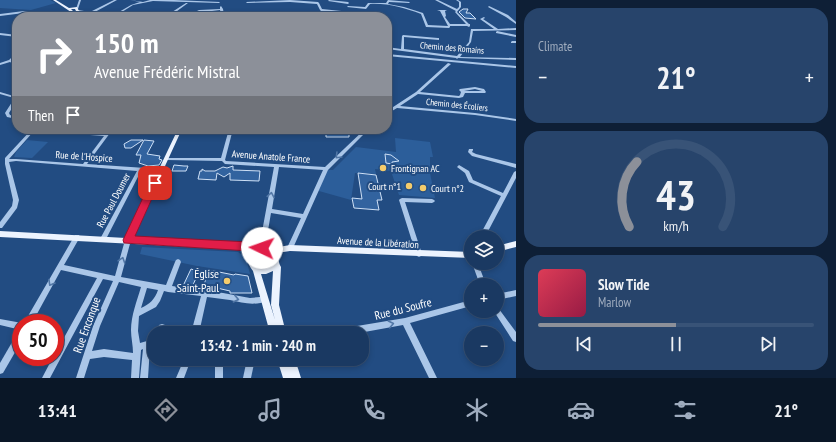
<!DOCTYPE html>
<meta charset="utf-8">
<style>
:root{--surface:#1a3962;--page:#27446b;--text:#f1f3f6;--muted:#9facbe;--line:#385377;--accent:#8c9099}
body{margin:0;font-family:"PT Sans Narrow",sans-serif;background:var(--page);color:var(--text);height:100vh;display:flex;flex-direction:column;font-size:15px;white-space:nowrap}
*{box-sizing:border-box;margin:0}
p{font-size:13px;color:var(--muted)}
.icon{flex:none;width:22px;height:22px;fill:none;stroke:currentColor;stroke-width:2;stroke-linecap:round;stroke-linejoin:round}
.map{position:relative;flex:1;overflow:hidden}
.details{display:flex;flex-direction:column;gap:8px;padding:8px;background:#0e1f36;width:320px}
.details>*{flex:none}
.guide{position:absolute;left:12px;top:12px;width:380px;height:122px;border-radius:16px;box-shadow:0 2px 6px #0003,0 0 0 1px var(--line);background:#8c9099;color:#fff;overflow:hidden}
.controls{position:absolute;left:464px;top:230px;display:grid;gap:8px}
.controls a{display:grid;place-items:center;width:40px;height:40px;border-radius:50%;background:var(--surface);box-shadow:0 2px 6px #0003,0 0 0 1px var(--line);font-size:20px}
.speed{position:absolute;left:12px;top:314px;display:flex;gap:8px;font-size:20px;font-weight:700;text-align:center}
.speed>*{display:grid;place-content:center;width:52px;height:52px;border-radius:50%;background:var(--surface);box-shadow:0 2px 6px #0003,0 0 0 1px var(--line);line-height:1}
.speed .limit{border:6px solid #d22;background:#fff;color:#111}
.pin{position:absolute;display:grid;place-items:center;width:34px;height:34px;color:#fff;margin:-17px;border-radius:8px;box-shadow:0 2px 6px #0006}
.me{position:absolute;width:44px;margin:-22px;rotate:273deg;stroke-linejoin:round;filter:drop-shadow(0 0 3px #0008)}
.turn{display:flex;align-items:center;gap:14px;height:84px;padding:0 16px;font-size:18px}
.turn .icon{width:52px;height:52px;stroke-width:2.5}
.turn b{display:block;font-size:28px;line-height:34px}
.then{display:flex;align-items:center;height:38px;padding:0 16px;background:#0003;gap:8px;font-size:15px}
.big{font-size:30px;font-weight:700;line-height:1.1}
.details .card{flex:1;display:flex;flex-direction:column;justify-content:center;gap:6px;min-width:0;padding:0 14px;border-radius:16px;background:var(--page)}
.details .dial{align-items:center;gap:0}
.dial svg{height:104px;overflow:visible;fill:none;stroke:var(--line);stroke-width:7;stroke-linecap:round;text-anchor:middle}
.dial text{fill:var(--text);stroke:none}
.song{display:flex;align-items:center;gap:12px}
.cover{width:48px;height:48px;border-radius:6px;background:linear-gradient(135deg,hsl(350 70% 55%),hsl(340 70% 35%))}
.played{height:4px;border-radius:2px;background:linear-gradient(90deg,var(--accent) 50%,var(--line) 50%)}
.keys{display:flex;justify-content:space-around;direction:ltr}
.heat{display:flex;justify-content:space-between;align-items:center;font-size:22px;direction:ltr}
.trip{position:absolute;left:147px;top:326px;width:222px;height:40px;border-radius:16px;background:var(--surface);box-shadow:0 2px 6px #0003,0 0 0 1px var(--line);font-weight:700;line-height:40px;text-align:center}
.tabs{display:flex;height:64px;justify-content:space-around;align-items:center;background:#0a1727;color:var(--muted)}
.tabs .icon{width:28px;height:28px}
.tabs .current{color:var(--accent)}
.tabs b{font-size:18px;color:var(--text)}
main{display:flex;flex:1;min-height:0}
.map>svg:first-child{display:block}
.green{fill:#2c5e9a}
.building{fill:#32639f;stroke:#cee0f6}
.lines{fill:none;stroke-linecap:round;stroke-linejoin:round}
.minor{fill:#aac6e8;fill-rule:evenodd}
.major{fill:#ecf3fe;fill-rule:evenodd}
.oneway{stroke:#5277a6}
.route{fill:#e11d48;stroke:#92132f}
.poi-dot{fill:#f4cc6c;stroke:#224c82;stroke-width:1.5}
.labels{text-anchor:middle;stroke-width:4;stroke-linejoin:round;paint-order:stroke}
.far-street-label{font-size:9px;fill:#fff;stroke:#224c82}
.street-label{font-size:10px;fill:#fff;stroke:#224c82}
.poi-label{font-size:10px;fill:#fff;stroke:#224c82;text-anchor:start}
.near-poi-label{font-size:12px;fill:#fff;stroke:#224c82;text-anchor:end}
.near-street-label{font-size:12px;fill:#fff;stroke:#224c82}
</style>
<main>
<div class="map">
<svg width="516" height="378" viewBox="0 0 516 378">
<rect width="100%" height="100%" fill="#224c82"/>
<g class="green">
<polygon points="0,0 50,0 56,3 31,10 0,8"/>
<polygon points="395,138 430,142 433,157 430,157 430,173 435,198 399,195 391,171 375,169 376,174 355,173 351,200 319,191 318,189 328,170 333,170 356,147 396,152"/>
<polygon points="27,140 48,142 32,158 14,157 16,152"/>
<polygon points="142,247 238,252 246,258 250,274 197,266 140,254"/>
</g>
<g class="building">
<polygon points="463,9 468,9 466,13 470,13 476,19 465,18 459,12"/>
<polygon points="326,130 349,132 349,137 326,137"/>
<polygon points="131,140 143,140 131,148 125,148 124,144"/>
<polygon points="144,140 154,141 147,154 160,156 159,159 162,160 159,165 148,166 139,163 141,155 136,155"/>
<polygon points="385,154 391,155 399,161 392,162 392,164 386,163"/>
<polygon points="174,165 184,166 188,166 186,171 172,171"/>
<polygon points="233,166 233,170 260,171 259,181 230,180 230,173 224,177 217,173 216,180 198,179 200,171 202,171 202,169 205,171 215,171 223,167 227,168"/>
<polygon points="358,173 376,175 382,200 377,200 379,210 354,208 352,198 362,199"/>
<polygon points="191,269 204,273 209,270 234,275 235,274 248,276 252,293 230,293 230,291 204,285 206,278 197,276 192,287 183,286"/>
</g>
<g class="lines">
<g class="minor">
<polygon points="79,0 81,0 78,9 77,10 76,9"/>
<polygon points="114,0 117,0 93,13 112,16 131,5 140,2 130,0 143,2 150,0 174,0 220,2 219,3 153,1 133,5 114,17 109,17 77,11 78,10 90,12"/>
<polygon points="290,0 318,2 319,3 322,9 351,12 350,13 321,11 320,10 317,4 290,2 247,3 246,2"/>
<polygon points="329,0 348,2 349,3 348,4 328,1"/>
<path d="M388 0 410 2 409 3 389 2 388 4 404 7 423 13 428 25 448 26 440 11 437 10H447L445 11 446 16 445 17 450 24H466L455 12 456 11 435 0H438L457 9 459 7V2L456 0H458L461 2V7L457 12 469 24H470V26L469 27 467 26H450V27L449 28 426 27 421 14C404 8 388 3 370 4L366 9 347 7 348 6 365 7 368 3H386Z"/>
<polygon points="186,3 188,3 169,17 166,17 170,14 148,12 149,11 172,12"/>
<polygon points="221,6 223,9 224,15 236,17 222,17 220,10 196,13 195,12 199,10 220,9 220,7"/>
<polygon points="489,6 508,15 516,22 516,24 506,17 488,7"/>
<polygon points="24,11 72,11 73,12 72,13 24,13 0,16 0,14"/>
<polygon points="74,13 76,14 73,17 70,17"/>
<polygon points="349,14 362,14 363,15 362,16 348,16"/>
<polygon points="484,17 485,18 483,19 498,29 516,28 516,30 473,31 471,42 460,57 516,58 516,60 458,58 457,59 456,58 387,49 387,47 401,49 402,36 403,35 438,38 439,38 439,40 404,37 404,49 457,56 469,42 471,29 494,29 480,19"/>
<polygon points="497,31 516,35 516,37 496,33 496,32"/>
<polygon points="0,33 17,35 17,37 0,35"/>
<polygon points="512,41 516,41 516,43 511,43 511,42"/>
<polygon points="16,53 17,53 17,56 12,61 17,64 17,66 10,62 0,65 0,63 9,60"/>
<polygon points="387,54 516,66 516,68 387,56"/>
<path d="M448 63 451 64 420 92 459 96 460 95 461 92 459 90 460 89 475 87 484 89 486 92 485 93H465L463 97 459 98 418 94 400 106 475 113 516 119V121L475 115 397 108 387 114V111L416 92ZM475 89 482 91H464Z"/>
<polygon points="0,92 17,97 17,100 9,113 10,115 17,117 17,119 7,117 5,113 14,99 14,98 0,94"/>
<path d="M32 129 105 134 109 129H113L87 164 160 169 162 171 160 173 141 171 105 241H101L100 239 137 171 16 161 9 162 19 200 17 208 2 228H0V222L12 206 13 200 5 164V158ZM34 131 104 136 83 164 16 159H9Z"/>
<path d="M229 129H233L225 160 226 161 325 167 365 129H369L328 170 293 248 292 250H288L287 248 301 218 271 213 265 248 264 250H260L259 248 274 167 225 164 222 161 167 160 165 159 167 158H221ZM279 167 323 170 303 214 272 209Z"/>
<polygon points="469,149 473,149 473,150 472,152 476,154 516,164 516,168 472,156 468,152"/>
<polygon points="459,165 469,171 473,180 503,193 514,172 516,171 516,178 485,237 479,237 501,196 469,182 465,173 457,167"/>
<polygon points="402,198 432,199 434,200 435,201 434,202 432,203 405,202 422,254 421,256 419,257 417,256 416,254 399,200 400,199"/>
<path d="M75 235H79L80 237 64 265 115 276 125 240 126 238H130L131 240 121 277 166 285 175 262 176 260 178 259 180 260 181 262 172 286 223 293 250 298 260 297 265 296 267 297 268 299 267 301C254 306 243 303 230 300 222 299 215 298 207 297L199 333H191L201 296 168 292 164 291 160 301 156 307 139 316 138 331 140 343 154 339V347H150L148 378H140L143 349 141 350 139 378H131L132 360 104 357 90 359 84 378H76L93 326 113 281 103 279 50 378H42L53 357H55V354L97 278 61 270 32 323H24ZM119 282 141 287C137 301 131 315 131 330 131 338 133 345 133 353L104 349 92 351 100 326ZM147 288 158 290C155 299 150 304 141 308Z"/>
<polygon points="472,263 478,263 486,285 480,285"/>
<polygon points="516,290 516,296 497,300 497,294"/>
<polygon points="471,300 471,306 410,323 437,378 429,378 403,325 359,333 335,333 336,330 339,329 405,318"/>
<polygon points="497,308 499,309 516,332 516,342 513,341 495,313 494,311 497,311"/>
<polygon points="0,319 22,323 21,323 21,330 0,325"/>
<polygon points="162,324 165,325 166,328 165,333 157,333 159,325"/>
<polygon points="21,331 21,342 3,373 0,374 0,363 18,332"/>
<polygon points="157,359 183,359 184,360 184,359 223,359 223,378 215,378 215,363 190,362 184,378 176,378 182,364 180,365 161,363 158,362"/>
<polygon points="247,359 255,359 251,378 243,378"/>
</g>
<g class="major">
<path d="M53 0H56L69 8 77 7 79 11 76 13 80 17H77L68 10ZM71 9H75L76 11 74 12Z"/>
<path d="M178 129H182L132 238 249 244 256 246 265 244 273 248 290 245 471 252V258L290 251 277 253C279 258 278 262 281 267L279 305 286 333H270L253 271C247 264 247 258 250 250L0 237V231L126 238ZM261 250 266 251 271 256V263L266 267H260L255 262V255ZM273 271 271 305 275 320 261 274H266Z"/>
<polygon points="516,241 516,247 497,252 497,246"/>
<polygon points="277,359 295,359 301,378 283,378"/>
</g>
</g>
<defs><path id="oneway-chevron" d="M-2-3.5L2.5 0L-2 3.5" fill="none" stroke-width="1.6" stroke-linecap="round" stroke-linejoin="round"/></defs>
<g class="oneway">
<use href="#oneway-chevron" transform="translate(338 156) rotate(135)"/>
<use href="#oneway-chevron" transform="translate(271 195) rotate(-80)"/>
<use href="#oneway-chevron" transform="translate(122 260) rotate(-72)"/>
<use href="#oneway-chevron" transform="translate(51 283) rotate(120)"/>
<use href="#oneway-chevron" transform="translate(236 299) rotate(12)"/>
<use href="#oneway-chevron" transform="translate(391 324) rotate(-12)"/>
</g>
<path class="route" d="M155 180 159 183 135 236 249 242C255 244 260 243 266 244L267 248 266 251 257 253 249 251 124 243 123 240 150 183Z"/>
<g class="poi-dot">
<circle cx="383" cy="168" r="4"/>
<circle cx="409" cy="186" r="4"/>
<circle cx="423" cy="188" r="4"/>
<circle cx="227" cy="281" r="4"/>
</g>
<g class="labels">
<g class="far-street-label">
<text transform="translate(452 48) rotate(5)" y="3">Chemin des Romains</text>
<text transform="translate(457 105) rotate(6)" y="3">Chemin des Écoliers</text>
</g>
<g class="street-label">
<text transform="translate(84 156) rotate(4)" y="4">Rue de l'Hospice</text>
<text transform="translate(271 156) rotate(4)" y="4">Avenue Anatole France</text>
<text transform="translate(113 200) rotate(-62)" y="4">Rue Paul Doumer</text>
<text transform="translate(378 242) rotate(3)" y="4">Avenue de la Libération</text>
</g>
<g class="poi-label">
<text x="391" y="172">Frontignan AC</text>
<text x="401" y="190" text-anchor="end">Court n°1</text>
<text x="431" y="192">Court n°2</text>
</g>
<g class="near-poi-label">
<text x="219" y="278">Église<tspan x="219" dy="14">Saint-Paul</tspan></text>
</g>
<g class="near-street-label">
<text transform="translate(403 309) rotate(-14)" y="4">Rue du Soufre</text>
<text transform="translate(87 325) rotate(-70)" y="4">Rue Enconque</text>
</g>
</g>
</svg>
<div class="controls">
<a><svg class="icon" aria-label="layers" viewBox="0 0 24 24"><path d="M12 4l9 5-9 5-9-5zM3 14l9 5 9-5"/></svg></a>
<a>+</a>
<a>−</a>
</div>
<div class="speed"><div class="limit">50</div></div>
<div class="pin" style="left:155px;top:183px;background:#d93025"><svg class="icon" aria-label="arrive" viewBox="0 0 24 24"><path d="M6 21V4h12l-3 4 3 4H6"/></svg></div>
<svg class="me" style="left:262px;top:248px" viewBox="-20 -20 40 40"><circle r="19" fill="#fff"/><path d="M0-13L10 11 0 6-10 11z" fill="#e11d48"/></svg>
<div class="trip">13:42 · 1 min · 240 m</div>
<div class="guide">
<div class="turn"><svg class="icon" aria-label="right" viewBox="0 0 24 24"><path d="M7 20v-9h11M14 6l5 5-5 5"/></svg><div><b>150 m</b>Avenue Frédéric Mistral</div></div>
<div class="then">Then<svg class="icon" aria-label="arrive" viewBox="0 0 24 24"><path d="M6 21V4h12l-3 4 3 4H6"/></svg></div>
</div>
</div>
<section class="details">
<div class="card"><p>Climate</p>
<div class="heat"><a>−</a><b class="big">21°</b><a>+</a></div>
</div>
<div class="card dial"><svg viewBox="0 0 100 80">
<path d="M14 69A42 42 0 1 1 86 69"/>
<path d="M14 69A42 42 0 0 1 20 19" stroke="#8c9099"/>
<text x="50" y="56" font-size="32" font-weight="700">43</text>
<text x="50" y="72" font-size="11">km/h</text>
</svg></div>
<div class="card">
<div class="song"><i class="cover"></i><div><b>Slow Tide</b><p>Marlow</p></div></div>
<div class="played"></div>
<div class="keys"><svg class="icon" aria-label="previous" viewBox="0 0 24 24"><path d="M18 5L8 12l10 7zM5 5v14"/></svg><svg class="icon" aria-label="pause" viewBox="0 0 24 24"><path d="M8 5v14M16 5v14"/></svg><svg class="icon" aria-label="next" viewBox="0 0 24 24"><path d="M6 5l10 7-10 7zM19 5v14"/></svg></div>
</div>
</section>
</main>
<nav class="tabs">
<b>13:41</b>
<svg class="icon current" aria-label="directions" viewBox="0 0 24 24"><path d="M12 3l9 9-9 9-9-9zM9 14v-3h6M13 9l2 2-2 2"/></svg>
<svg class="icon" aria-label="music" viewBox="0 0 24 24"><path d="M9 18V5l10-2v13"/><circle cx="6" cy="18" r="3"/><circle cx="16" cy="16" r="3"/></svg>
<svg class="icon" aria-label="phone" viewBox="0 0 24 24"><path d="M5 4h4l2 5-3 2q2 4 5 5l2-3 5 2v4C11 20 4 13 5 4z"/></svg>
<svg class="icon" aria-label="climate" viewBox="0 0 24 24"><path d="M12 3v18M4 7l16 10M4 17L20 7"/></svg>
<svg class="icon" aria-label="car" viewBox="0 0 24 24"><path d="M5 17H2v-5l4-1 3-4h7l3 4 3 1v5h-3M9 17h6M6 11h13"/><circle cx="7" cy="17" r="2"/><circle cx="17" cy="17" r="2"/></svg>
<svg class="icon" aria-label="filters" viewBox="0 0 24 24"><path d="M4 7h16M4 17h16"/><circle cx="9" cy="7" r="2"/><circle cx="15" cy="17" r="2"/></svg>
<b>21°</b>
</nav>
